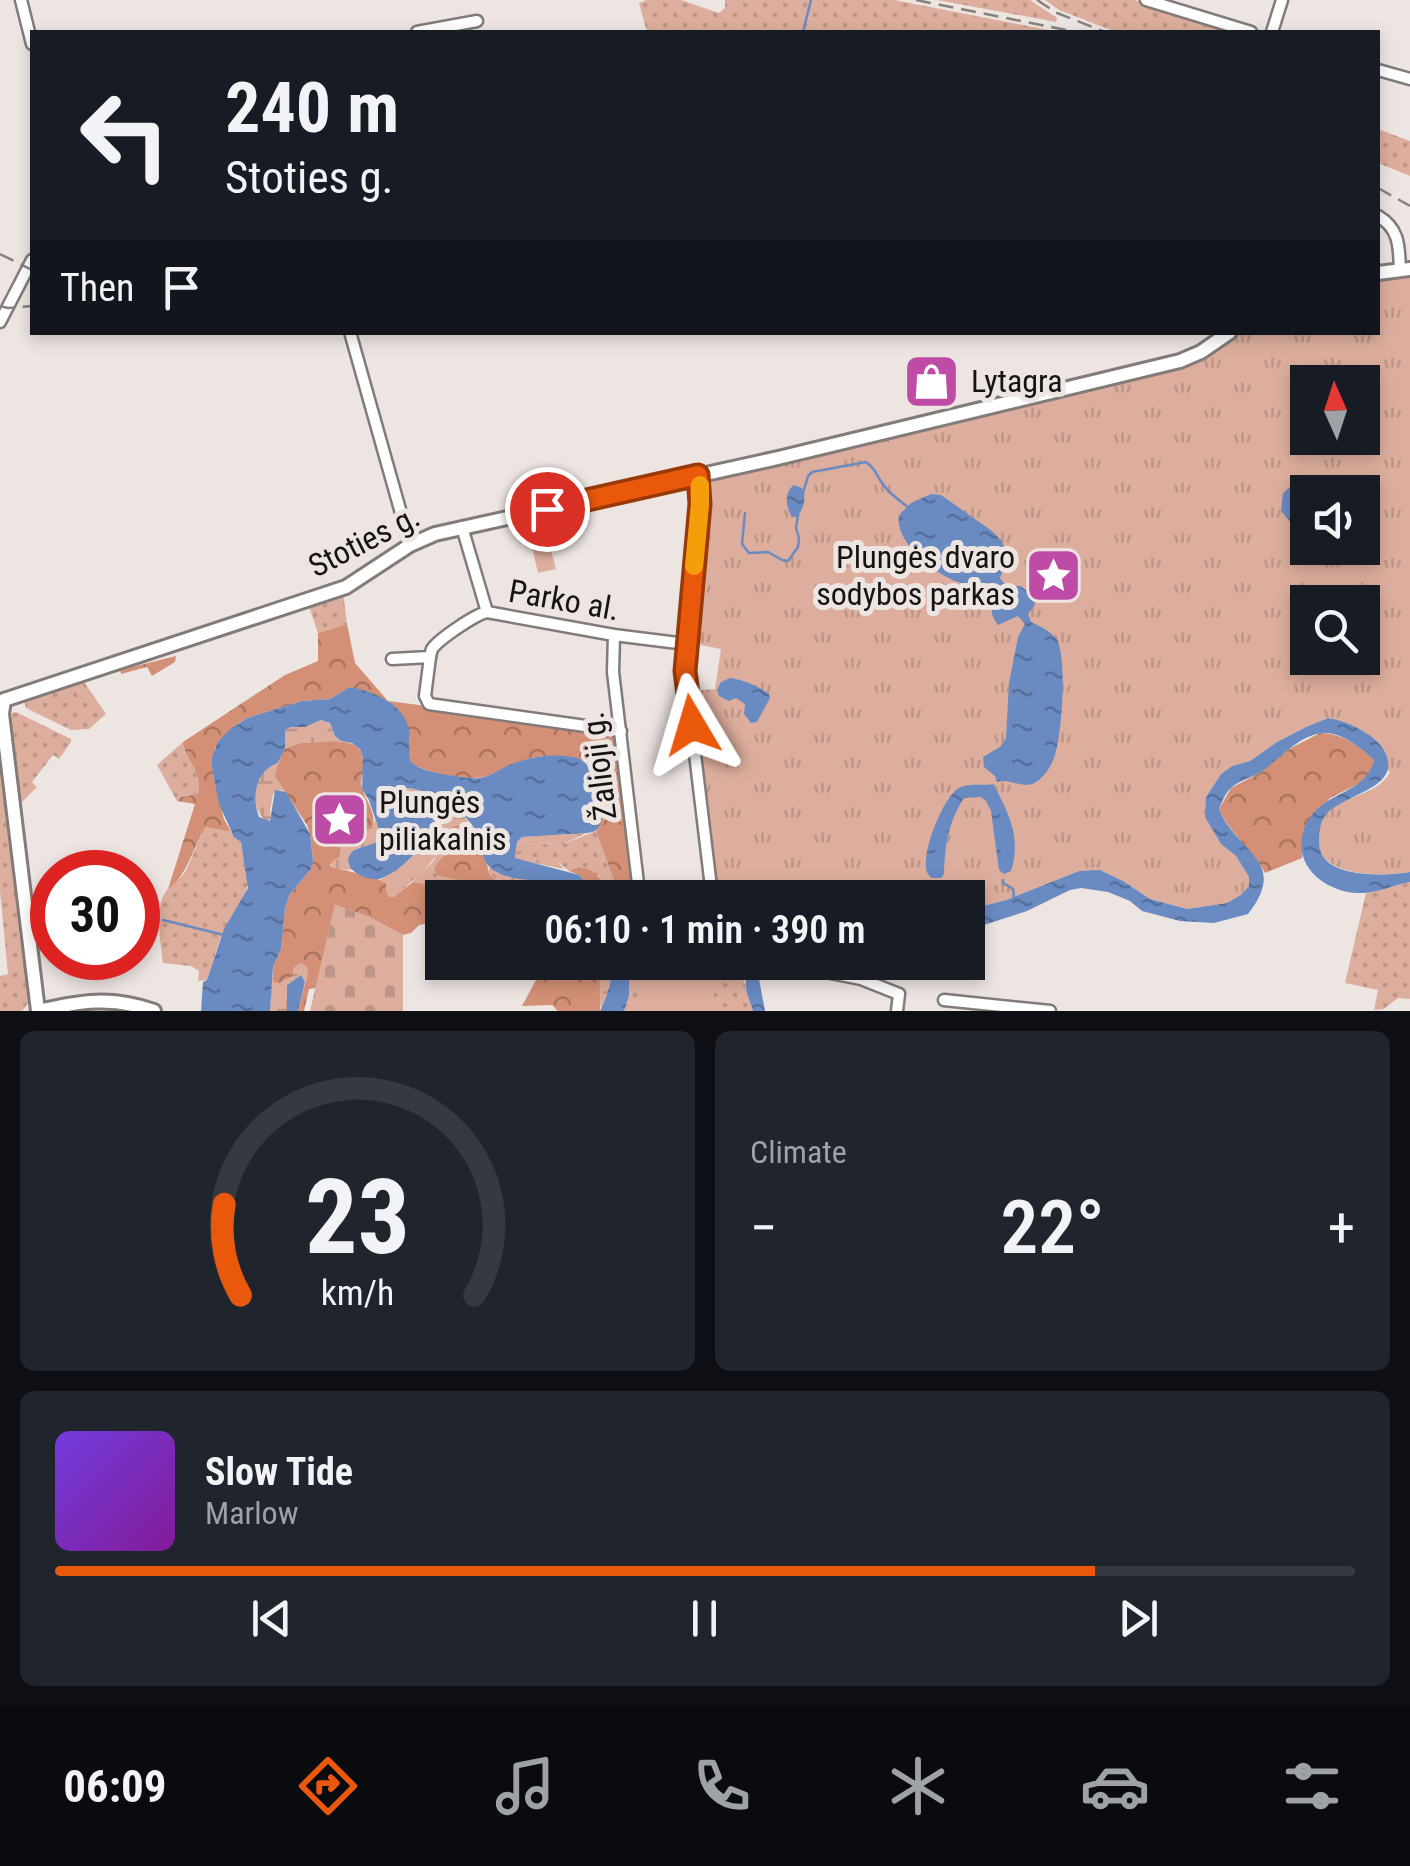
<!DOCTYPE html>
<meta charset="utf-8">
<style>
:root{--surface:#171b24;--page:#20242c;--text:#f1f3f6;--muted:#9ea1a6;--line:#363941;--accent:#ea580c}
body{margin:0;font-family:"Roboto Condensed",sans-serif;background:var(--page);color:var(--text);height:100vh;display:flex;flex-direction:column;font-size:38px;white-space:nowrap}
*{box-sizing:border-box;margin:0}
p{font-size:32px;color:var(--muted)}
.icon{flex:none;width:55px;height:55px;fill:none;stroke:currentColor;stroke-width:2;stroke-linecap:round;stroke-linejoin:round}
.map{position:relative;height:1011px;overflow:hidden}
.drawer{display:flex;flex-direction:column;gap:20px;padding:20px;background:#0d0f14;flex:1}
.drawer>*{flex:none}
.banner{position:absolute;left:30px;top:30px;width:1350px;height:305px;border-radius:0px;box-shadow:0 5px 15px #0003;background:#171b24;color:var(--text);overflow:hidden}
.needle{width:65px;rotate:357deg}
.tools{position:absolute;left:1290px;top:365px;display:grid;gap:20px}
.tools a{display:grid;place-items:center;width:90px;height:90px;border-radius:0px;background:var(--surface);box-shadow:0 5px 15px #0003;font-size:50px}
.speed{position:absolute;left:30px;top:850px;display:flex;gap:20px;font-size:50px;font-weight:700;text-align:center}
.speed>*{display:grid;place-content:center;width:130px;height:130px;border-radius:50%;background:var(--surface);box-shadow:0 5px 15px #0003;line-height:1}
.speed .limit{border:15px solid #d22;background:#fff;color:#111}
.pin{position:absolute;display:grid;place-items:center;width:85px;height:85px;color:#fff;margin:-42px;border:5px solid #fff;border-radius:50%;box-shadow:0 2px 10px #0007}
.me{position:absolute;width:110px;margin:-55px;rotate:353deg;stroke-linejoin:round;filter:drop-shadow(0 0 8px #0008)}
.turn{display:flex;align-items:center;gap:35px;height:210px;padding:0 30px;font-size:45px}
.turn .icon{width:130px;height:130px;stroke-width:2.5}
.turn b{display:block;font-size:70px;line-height:85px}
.then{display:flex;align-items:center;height:95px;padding:0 30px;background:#0003;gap:20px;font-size:38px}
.big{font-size:75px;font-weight:600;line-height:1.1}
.drawer .tile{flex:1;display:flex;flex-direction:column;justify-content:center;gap:15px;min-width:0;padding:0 35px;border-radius:15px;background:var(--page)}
.drawer .dial{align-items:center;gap:0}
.dial svg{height:260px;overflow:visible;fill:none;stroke:var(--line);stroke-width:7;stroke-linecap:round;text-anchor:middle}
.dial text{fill:var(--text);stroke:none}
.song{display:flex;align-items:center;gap:30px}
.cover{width:120px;height:120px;border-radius:15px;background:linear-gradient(135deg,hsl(260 70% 55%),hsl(290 70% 35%))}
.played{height:10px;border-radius:5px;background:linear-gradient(90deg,var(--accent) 80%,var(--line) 80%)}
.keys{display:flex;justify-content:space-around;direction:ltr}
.heat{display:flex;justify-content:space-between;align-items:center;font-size:55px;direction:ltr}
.drawer .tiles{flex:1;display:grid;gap:20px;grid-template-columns:1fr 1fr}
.tile:last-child{grid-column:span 2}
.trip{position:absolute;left:425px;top:880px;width:560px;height:100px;border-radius:0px;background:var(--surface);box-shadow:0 5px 15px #0003;font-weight:600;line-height:100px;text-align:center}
.tab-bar{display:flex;height:160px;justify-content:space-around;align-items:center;background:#090b0e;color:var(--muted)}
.tab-bar .icon{width:70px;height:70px}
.tab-bar .current{color:var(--accent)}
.tab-bar b{font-size:45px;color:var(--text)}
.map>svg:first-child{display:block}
.grass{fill:url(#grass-dots)}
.forest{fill:url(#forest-crowns)}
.wetland{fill:url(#wetland-marsh)}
.cemetery{fill:url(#cemetery-stones)}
.park{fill:url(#park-tufts);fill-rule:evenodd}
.pitch{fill:#ddae9d}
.water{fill:url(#water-ripples)}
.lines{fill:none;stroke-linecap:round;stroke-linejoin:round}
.stream{stroke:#698bc2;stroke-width:2.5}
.minor-casing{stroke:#827b78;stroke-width:15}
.major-casing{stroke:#827b78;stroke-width:18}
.minor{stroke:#fff;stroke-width:10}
.major{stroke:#fff;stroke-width:12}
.rail{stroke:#87817f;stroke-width:2.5;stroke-dasharray:15 8;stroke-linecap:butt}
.route-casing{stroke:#983908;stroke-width:25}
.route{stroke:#ea580c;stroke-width:18}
.slow{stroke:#f59e0b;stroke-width:18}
.labels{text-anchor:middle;stroke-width:10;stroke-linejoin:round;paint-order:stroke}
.poi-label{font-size:32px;fill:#161312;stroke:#ede5e2;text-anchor:start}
.street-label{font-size:32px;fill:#161312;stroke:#ede5e2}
</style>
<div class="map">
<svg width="1410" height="1011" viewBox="0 0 1410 1011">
<defs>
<pattern id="grass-dots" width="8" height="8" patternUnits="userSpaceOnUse" patternTransform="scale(2.5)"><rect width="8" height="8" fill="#ddae9d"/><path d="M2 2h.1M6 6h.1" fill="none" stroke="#bd9586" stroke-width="1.8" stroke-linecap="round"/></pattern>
<pattern id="forest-crowns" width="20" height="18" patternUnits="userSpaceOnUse" patternTransform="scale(2.5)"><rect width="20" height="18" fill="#d49076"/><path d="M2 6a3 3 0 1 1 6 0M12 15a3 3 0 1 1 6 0" fill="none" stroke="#ab745f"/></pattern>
<pattern id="wetland-marsh" width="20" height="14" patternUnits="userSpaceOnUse" patternTransform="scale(2.5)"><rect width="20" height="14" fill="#ddae9d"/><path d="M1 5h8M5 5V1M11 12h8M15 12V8" fill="none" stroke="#bd9586"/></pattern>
<pattern id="cemetery-stones" width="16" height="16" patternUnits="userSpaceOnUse" patternTransform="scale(2.5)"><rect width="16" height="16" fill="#ddae9d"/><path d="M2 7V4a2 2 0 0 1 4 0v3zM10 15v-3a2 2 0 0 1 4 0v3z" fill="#bd9586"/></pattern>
<pattern id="park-tufts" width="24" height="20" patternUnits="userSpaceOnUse" patternTransform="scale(2.5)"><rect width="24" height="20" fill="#ddae9d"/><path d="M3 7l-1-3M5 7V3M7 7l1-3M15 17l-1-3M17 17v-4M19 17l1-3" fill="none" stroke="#bd9586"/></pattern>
<pattern id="water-ripples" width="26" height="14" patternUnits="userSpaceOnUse" patternTransform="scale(2.5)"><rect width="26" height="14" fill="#698bc2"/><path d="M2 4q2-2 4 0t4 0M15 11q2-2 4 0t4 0" fill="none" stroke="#55709c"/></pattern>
</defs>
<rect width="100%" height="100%" fill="#ede5e2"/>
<g class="grass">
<polygon points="647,0 681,0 719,13 725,8 725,0 894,0 1059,32 647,32 639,3"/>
<polygon points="937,0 1030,0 1057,18 1056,22"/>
<polygon points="1045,0 1134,0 1240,32 1116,32 1059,10"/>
<polygon points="1378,129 1410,141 1410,176 1378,163"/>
<polygon points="343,592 347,624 318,633 308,604"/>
<polygon points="82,679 106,714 89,729 71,730 26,708 24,701"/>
<polygon points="16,712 71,739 71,742 59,759 53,755 32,782 37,787 21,803 18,801 8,720 12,713"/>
<path d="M183 742C186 764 202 768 198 794L181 797 177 801 157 765Z"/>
<polygon points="0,746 31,996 29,1002 22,1011 0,1011 0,976 8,974 0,891"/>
<path d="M206 827 231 832 241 842 249 883 243 898 220 939 207 980 198 981 199 971 191 966 163 963C161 941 153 908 167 890 172 883 180 879 185 872 193 857 197 841 206 827Z"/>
<polygon points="596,831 617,885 638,893 713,889 715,897 610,897 599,876 578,867 569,871 557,861 528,858 520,855 521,849 530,843 563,844"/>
<path d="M451 832 458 844 453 850 445 854 463 882 474 881 483 885 489 874V867L499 879 519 897C543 896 539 884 567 897H498L413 882 416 877 432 863Z"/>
<polygon points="1410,882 1410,999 1398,998 1384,1009 1374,1010 1378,990 1345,983 1366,893"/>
<path d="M629 962 735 963C745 978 747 994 753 1011H624L629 996Z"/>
</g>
<g class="forest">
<path d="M347 624 355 663 388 701 621 731 638 893 616 885 596 831C608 811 601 778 586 761 573 760 559 756 547 756 523 757 507 769 487 776 469 782 426 773 411 763L408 750 410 737 388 701 350 687 330 699 302 701 247 718 236 725 215 748 212 767 224 819 231 832 206 827C192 848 188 875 168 889L195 804 177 801 181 797 198 794C202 768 186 764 183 742L285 675 318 661V633Z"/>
<polygon points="176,656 175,662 152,676 147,667 121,674 120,670"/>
<path d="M1320 733C1342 733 1359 746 1374 760L1371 771 1362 782 1330 798 1302 839V858L1265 873C1252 849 1230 834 1219 809L1231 788 1261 772 1289 749Z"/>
<path d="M326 741C349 741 367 742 363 771 362 779 360 781 362 788 367 803 376 812 373 828 360 835 348 836 333 835L341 848 340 857 330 865 332 867C351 872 370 875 387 883L386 891 389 896 393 897 413 882 498 897 442 898V921L419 925 411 933 403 935 367 916 335 905 316 988 309 989 304 1011H298L308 972 293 976 278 984 273 982V967L281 949 285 908 290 894 311 869 313 859 310 834 307 825 275 777V771L285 748 301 743Z"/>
<path d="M458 825 466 830 475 843 479 840C481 850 489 866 489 874L495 880 491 886 439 876 434 870C440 854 450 856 457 844L451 832 452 826Z"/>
<path d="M578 867C599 870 601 880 610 897H601L579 875 569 871Z"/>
<polygon points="533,963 597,963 601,975 600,1011 558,1011 552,1005 522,1006 536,980"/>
</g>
<g class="wetland">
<polygon points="321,720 330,723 335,736 341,741 301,743 285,748 285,730 291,727 304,727"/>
<path d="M278 763 275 777 286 792 280 790 273 794 270 812 271 818 268 822C246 809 254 769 278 763Z"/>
<path d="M407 788C435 790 470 813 479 840L475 843 469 841 466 830 458 825 453 826C441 856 418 878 393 897L389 896 386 891V883L380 880 409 860 433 830 414 810 405 808 398 803 400 795Z"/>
<path d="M375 820 382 834 379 843 357 848 348 864 353 870 332 868 331 862 340 857 341 848 332 833 335 831C350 835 359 836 373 828Z"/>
<polygon points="586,833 563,844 530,843 521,849 521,855 557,861 564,869 515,859 517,842 522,837"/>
<path d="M489 867C517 884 558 873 579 897 568 897 564 894 554 891 541 888 531 895 519 897L499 879Z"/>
<polygon points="301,963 306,966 308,972 305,982 301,975 287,985 287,1011 270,1011 272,976 274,982 278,984 293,976 293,968"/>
<path d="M597 963H610C612 980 610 993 601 1008 598 992 602 978 597 963Z"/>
</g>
<polygon class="cemetery" points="335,905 367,916 403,935 403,1011 310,1011"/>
<path class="park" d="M1410 274V872C1377 877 1300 878 1322 822 1333 794 1377 799 1390 772L1328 718 1306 727 1277 742 1250 761 1232 766 1221 774 1206 797V817L1221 844 1236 856 1249 877V886L1242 895 1227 903 1187 909 1150 899 1123 881 1100 870 1079 871 1006 900 968 910V898L715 897 693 691 715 689 721 649 691 643 706 480 1198 360 1225 345 1241 333 1378 332V278ZM1308 382H1362V438H1308ZM1308 492H1362V548H1308ZM1308 602H1362V658H1308Z"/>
<g class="pitch">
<polygon points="549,543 556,569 538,573 532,547"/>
<polygon points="635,963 712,963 715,1011 638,1011"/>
</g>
<g class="water">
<polygon points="1296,482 1313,484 1322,492 1308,492 1307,526 1292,524 1281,511 1283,493"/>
<path d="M794 485 802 488C807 497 804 511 795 517L791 516C786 506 784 492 794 485Z"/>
<path d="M931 494 941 495 992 531 1001 540 1006 550 1007 558 1000 578 1007 587 1020 586 1032 594 1035 605 1028 614 1031 622C1041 627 1051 631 1057 640 1067 658 1062 730 1056 751 1054 761 1048 772 1040 779 1025 793 1011 777 997 782L995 776 984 767 983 757 1000 747 1006 738 1009 683 1018 637 1025 624 1018 616 998 625C988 613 991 604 999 593L996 585C983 580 971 587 958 582 935 574 894 542 899 515L911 503Z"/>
<path d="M730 678C744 680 758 686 769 694L770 698 757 722 751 723 744 714 745 704 736 698 729 701 719 696 717 690 721 682Z"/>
<path d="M350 687C373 691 404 704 409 729 411 741 407 751 411 762 422 771 434 772 447 775 457 776 469 779 479 778 490 777 498 770 507 766 527 757 556 752 577 758 596 763 610 810 599 826 596 832 593 832 586 833L522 837 517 842 515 858 579 875 601 897H579C557 872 518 888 492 869 480 860 483 845 477 833 466 810 432 790 407 788L400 795 398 803 405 808 439 819 440 825C431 831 426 840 419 848 410 860 396 872 382 878 372 883 343 872 349 857 353 845 373 847 382 839L369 800 362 789 363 757 360 749 352 743 341 741 335 736 330 723 321 720 305 727H291L285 730V748L278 763C256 770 251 797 259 817L270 821 275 790 286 792 310 834 313 860 311 869 290 894 285 908 281 949 273 967 270 1011H201L203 982 207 980 224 929 248 888 241 842 234 837 219 804 212 767V757L218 742 229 730 247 718 302 701 330 699Z"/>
<path d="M1328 718C1347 721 1370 732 1382 747 1410 790 1338 793 1324 818 1320 824 1319 834 1319 841 1318 880 1384 876 1410 872V882C1395 885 1379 892 1364 893 1333 895 1296 872 1302 838 1312 788 1364 800 1374 760 1362 749 1344 734 1327 733 1300 732 1280 760 1259 773 1250 778 1238 781 1231 788 1225 793 1222 802 1219 809 1237 854 1290 860 1248 914L1214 923 1180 921 1142 911 1130 901 1108 892 1081 888 1070 890 1027 911 968 930V910L1006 900 1079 871 1100 870 1123 881 1150 899 1187 909 1227 903 1241 895 1249 886V877L1236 856 1221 844 1205 817 1206 797 1221 774 1232 766 1250 761 1277 742 1306 727Z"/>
<path d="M993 784C1008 811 1022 838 1011 871L1004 874 999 870 991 811 986 801 981 797 964 798C948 823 945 845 944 874L941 878H931C930 876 927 874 927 872 920 855 944 793 961 787 970 783 983 786 993 784Z"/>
<path d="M610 963H629V996L624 1011H600C608 994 613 982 610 963Z"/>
<path d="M750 963H766L759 979 765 1011H753C746 990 742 984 750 963Z"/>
<polygon points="301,975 305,982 298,1011 287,1011 287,985"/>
</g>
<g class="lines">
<g class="stream">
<polyline points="803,32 811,0"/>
<path d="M803 493 808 476 812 472 866 462C875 468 876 474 882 483 888 493 899 500 908 507"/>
<polyline points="745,513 742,544 749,553 768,552 782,560 788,561 798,547 799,538 796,528 798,515"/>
<polyline points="1003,880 1003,883 1013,889 1014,897"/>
<polyline points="937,884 937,898"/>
<polyline points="163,920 224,935"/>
</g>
<defs>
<g id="minor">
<polyline points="21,0 32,44"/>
<polyline points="1146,0 1251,32"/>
<polyline points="417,32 477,21"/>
<polyline points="1272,32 1282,0"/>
<polyline points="1378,70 1410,79"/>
<path d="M1378 216C1400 229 1399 247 1400 271"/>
<polyline points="0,322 32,260"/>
<polyline points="350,332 410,545"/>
<polyline points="462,527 487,612"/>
<polyline points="614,635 613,672 639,892 711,887 685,671 701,504 698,475"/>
<polyline points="430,657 425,696 429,704 621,731"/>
<path d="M392 659 430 657C431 654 431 651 432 649 439 639 476 614 487 612L614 635 686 644"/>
<polyline points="810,969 861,979 899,994 897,1011"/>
<polyline points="944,1000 1050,1011"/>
</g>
<g id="major">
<polyline points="1378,273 1410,269"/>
<polyline points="38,1011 2,714 4,700 346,587 410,545 435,534 778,458 1180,361 1201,352 1230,332"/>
<path d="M38 1011C81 1001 111 996 154 1011"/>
</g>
</defs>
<use href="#minor" class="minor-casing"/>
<use href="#major" class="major-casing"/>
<use href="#minor" class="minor"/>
<use href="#major" class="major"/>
<g class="rail">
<polyline points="916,0 1076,32"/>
<polyline points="1037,0 1057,13 1105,32"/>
<polyline points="1378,188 1410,206"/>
<polyline points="0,254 32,270"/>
<polyline points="0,306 8,308 32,306"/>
</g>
</g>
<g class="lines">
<defs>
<polyline id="route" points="547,509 698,475 700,504 685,671 692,725"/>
</defs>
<use href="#route" class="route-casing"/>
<use href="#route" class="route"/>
<polyline class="slow" points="694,566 700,504 700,485"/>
</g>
<defs>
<symbol id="shop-square" viewBox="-11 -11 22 22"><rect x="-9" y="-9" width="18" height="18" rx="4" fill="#be4ba5" stroke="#ede5e2"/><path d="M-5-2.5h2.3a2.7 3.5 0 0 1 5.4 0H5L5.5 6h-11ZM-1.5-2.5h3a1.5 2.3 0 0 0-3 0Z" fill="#fff"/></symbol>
<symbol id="sight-square" viewBox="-11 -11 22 22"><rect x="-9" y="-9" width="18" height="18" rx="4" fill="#be4ba5" stroke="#ede5e2"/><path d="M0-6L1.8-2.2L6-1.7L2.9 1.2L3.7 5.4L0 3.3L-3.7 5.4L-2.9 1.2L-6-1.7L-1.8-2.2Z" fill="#fff"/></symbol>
</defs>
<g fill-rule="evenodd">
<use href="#shop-square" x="900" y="350" width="63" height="63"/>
<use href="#sight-square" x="1022" y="544" width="63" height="63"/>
<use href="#sight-square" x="308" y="788" width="63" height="63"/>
</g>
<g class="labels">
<g class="poi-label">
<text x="971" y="392">Lytagra</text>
<text x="1015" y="568" text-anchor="end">Plungės dvaro<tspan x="1015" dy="37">sodybos parkas</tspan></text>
<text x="379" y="813">Plungės<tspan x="379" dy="37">piliakalnis</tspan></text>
</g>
<g class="street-label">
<text transform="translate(364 541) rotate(-27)" y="11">Stoties g.</text>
<text transform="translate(564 600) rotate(10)" y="11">Parko al.</text>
<text transform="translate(599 766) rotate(-97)" y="11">Žalioji g.</text>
</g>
</g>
</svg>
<div class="tools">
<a><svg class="needle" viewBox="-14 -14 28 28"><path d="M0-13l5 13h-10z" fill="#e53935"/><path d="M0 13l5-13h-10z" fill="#9ea1a6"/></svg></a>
<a><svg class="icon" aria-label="sound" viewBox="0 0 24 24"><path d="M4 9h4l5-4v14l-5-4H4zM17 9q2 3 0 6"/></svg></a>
<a><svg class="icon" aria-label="search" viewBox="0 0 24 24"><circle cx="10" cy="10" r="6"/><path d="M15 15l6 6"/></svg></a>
</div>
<div class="speed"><div class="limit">30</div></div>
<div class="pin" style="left:547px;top:509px;background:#d93025"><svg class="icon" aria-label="arrive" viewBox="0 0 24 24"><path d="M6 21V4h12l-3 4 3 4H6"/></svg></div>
<svg class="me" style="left:692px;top:725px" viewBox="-20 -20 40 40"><path d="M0-17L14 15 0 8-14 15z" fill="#ea580c" stroke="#fff" stroke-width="4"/></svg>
<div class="trip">06:10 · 1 min · 390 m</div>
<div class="banner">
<div class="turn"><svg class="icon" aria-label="left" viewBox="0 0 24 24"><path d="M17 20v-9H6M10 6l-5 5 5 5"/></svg><div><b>240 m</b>Stoties g.</div></div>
<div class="then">Then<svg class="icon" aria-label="arrive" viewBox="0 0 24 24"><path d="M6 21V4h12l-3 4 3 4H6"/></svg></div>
</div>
</div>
<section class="drawer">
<div class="tiles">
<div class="tile dial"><svg viewBox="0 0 100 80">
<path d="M14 69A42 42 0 1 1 86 69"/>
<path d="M14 69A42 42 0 0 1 9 41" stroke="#ea580c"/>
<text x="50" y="56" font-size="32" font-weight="700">23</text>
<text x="50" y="72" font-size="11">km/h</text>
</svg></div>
<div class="tile"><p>Climate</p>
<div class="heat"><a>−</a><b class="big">22°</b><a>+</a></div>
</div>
<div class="tile">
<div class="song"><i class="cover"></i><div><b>Slow Tide</b><p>Marlow</p></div></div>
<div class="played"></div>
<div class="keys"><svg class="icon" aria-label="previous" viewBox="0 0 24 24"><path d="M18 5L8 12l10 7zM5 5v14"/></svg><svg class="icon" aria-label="pause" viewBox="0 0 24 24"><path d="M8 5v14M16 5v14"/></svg><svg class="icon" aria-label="next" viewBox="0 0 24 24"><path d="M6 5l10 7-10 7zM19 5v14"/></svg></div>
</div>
</div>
</section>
<nav class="tab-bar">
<b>06:09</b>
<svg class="icon current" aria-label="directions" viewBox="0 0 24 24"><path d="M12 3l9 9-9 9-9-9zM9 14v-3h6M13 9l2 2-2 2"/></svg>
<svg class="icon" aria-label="music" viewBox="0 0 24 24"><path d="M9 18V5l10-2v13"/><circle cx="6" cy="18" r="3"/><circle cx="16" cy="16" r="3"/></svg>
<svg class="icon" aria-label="phone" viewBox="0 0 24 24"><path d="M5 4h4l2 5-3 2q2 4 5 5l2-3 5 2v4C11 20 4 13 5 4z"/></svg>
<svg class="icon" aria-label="climate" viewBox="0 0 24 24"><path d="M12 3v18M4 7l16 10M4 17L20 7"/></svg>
<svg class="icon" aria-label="car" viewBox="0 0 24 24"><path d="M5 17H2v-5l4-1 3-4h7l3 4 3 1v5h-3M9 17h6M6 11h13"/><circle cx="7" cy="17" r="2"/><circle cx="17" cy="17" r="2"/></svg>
<svg class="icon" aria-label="filters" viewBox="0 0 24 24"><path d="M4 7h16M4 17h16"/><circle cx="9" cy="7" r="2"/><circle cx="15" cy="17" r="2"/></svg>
</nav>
